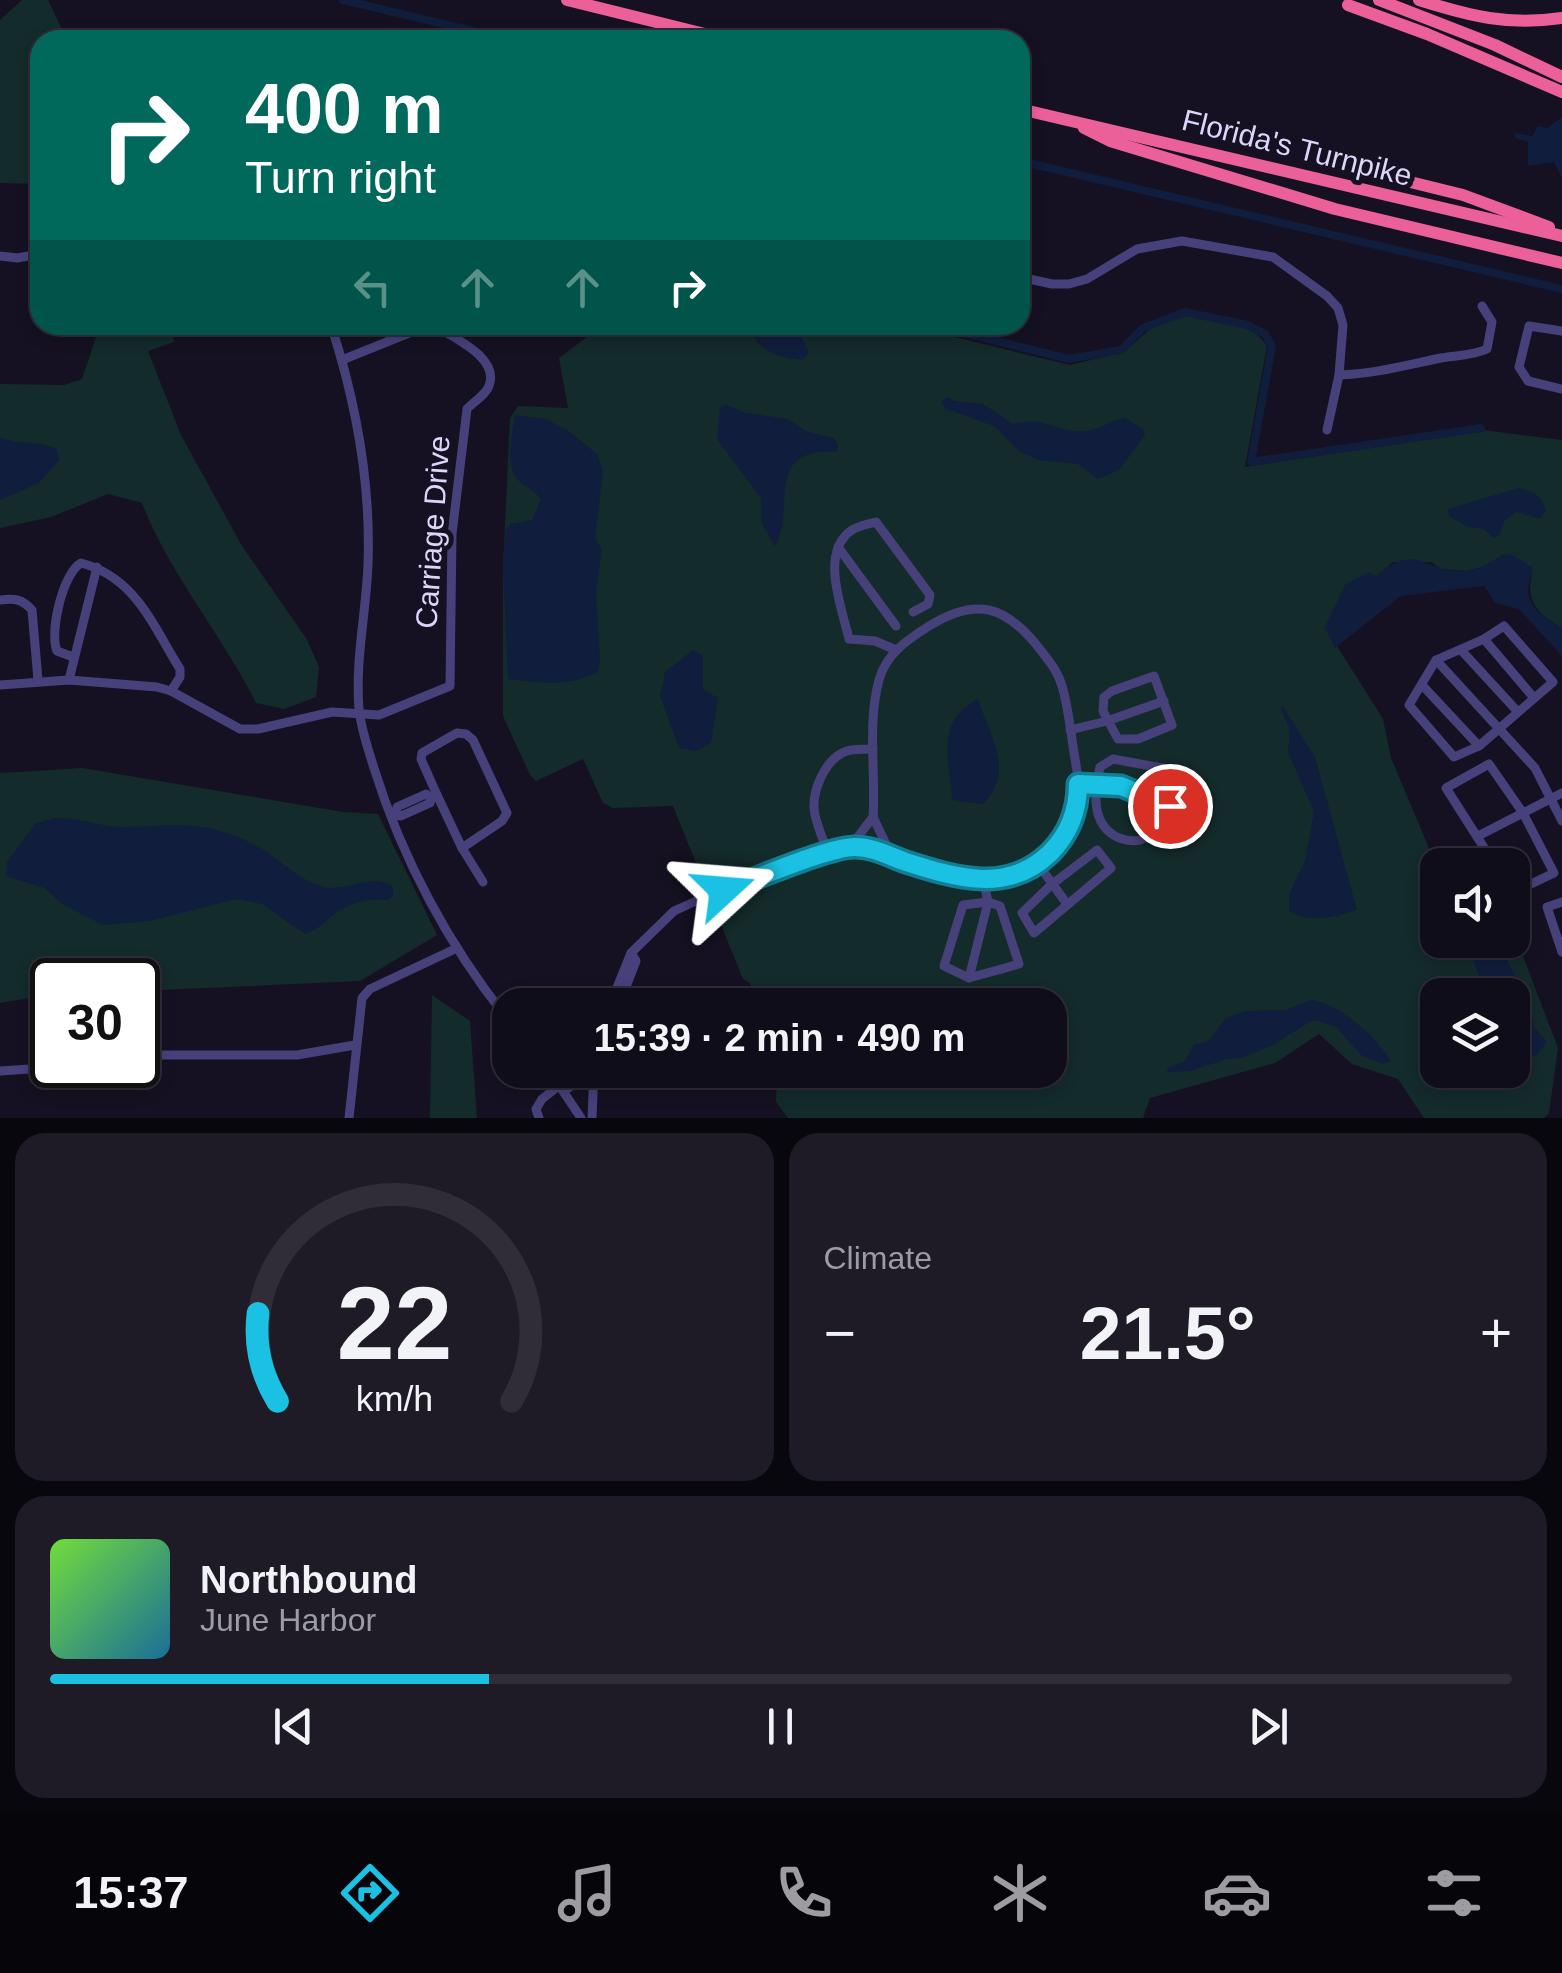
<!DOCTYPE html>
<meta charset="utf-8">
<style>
:root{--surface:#100d1a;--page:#1e1b27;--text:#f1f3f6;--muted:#9c9ca2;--line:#302d39;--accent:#1bc1e2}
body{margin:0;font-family:Helvetica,sans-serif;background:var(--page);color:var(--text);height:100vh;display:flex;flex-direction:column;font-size:38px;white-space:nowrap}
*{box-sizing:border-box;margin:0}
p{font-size:32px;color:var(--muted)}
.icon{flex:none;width:55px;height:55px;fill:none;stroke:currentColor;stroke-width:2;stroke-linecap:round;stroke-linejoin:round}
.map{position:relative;height:1118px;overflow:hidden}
.details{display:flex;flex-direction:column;gap:15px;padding:15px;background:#09070e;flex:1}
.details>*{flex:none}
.hud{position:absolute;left:30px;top:30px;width:1000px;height:305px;border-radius:30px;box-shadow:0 5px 15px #0003,0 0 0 2px var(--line);background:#00695c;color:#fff;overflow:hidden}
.controls{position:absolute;left:1420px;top:848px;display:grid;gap:20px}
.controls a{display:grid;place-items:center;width:110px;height:110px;border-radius:20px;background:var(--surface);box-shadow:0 5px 15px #0003,0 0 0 2px var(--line);font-size:50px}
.speed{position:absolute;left:30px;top:958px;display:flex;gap:20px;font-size:50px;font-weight:700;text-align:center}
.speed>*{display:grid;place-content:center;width:130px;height:130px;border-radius:50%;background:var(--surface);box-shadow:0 5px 15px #0003,0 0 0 2px var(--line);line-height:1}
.speed .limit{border:5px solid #111;border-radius:15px;background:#fff;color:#111}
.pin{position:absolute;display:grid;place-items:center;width:85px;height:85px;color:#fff;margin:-42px;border:5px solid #fff;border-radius:50%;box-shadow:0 2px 10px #0007}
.me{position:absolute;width:110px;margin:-55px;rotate:71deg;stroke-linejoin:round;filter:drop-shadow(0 0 8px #0008)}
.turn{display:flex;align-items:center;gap:35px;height:210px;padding:0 50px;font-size:45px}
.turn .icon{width:130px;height:130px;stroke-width:2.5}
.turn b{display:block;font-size:70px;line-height:85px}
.lanes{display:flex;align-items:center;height:95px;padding:0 50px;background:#0003;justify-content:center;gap:50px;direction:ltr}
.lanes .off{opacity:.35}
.big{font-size:75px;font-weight:700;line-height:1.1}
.details .tile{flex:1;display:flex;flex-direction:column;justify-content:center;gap:15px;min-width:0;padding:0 35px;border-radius:30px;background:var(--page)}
.details .dial{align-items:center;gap:0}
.dial svg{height:260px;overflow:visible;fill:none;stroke:var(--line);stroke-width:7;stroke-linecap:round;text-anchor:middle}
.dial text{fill:var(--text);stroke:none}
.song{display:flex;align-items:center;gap:30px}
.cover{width:120px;height:120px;border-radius:15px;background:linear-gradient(135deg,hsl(100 70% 55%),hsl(200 70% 35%))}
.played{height:10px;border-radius:5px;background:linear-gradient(90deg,var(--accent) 30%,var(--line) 30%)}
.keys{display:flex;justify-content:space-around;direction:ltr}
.heat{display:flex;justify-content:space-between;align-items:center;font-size:55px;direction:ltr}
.details .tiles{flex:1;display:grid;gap:15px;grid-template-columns:1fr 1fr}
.tile:last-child{grid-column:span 2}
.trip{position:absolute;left:492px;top:988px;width:575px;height:100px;border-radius:30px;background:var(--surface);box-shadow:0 5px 15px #0003,0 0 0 2px var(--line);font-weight:700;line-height:100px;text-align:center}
.dock{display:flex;height:160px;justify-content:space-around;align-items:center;background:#06050a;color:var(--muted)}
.dock .icon{width:70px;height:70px}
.dock .active{color:var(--accent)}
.dock b{font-size:45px;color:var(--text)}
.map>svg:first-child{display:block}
.green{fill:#142b2b;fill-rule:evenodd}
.water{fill:#101d3c}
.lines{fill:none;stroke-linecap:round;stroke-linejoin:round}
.canal{stroke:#101d3c;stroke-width:8}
.minor{stroke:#47417b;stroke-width:9}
.highway{stroke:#ec609a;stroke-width:12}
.route-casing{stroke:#127d93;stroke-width:25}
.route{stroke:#1bc1e2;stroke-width:18}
.labels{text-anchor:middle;stroke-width:10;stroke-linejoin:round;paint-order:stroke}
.street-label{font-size:30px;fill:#ddd6fa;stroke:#151122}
</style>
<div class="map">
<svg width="1562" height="1118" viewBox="0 0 1562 1118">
<rect width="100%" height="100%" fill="#151122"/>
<g class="green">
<polygon points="22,0 48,0 67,40 40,40 40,184 0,183 0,20"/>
<path d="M1186 315C1213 320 1252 320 1267 346L1245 467 1483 430 1562 440V628C1539 615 1525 602 1532 575L1503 555 1486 566 1467 571 1440 569 1431 562H1393L1325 627 1383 719 1391 758 1437 867 1438 940H1512L1513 930 1558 1048 1549 1113 1544 1118H1424L1398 1079 1352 1064 1319 1034 1275 1063 1150 1098 1143 1118H788L776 1102 777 1070H1050V1005H757L750 983 743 979 673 806 613 808 603 803 583 759 536 781 530 775 503 716V567L510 418 518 406 568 408 559 358 603 325H925L930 331 1070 365 1124 352 1151 328ZM1438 995H1512V1070H1438Z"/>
<path d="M100 325H171L174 342 148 351 181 435 242 546 306 638 319 667 316 697 284 709 256 703C221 633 170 575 142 503L108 494 51 517 0 528V384L64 385 82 379Z"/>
<polygon points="82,768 343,812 378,814 437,935 360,981 138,991 138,980 52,980 52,994 0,1003 0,773"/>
<polygon points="432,995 470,1021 477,1118 430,1118"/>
</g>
<g class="water">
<polygon points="1562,117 1562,178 1554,162 1528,166 1528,142 1515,138 1515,133 1532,136 1538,126 1547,128"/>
<path d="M743 325H801L800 335 809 352 802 360C769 356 763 350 743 325Z"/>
<path d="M947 397 955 401 983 404 1013 424C1042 416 1050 429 1077 431 1095 433 1109 421 1125 418L1143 429 1145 435 1119 470 1098 479 1078 464 1039 460 1020 452 994 426 946 409 941 402Z"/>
<path d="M726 405 746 413 788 419 808 432 834 438 838 445 837 452C762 447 797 508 775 546L762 524 761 498 717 439 720 408Z"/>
<path d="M515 415 546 419 570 432 597 454 603 472 595 538 602 550 596 593 600 659 598 672C569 687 539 683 508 679L503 567 505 530 511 524 532 520 541 500C535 489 525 488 517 479 505 463 512 433 515 415Z"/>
<path d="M0 438C18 444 40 441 57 449L59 460 39 483 0 500Z"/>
<path d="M1518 488C1534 492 1541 495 1546 510L1540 519 1516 512 1505 520 1499 536 1493 538 1484 529 1468 527 1449 516 1448 509Z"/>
<path d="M1511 554 1532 567C1532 575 1528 584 1528 592 1530 610 1548 620 1562 628V656L1519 609 1495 603 1484 586 1401 596 1335 648 1325 627 1345 585 1369 572 1376 576C1419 540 1424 574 1466 571 1483 570 1495 556 1511 554Z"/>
<polygon points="693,650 703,656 703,689 718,698 711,743 696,751 679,748 660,696 665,672"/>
<path d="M978 699C988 734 1017 770 983 804L952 800C950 759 934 722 978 699Z"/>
<path d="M1282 705 1315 757 1357 910C1335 917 1310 924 1289 911V894L1305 861 1314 812 1288 752 1290 730 1281 709Z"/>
<path d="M55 818C79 817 101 827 124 827 177 826 202 819 253 844 278 856 297 881 325 887 347 892 373 872 393 887V896L388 900C369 898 349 903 333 915 323 923 318 930 305 934L262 904 236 899 150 921 103 925 62 904 45 888 6 876 7 862 35 824Z"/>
<polygon points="1490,940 1507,940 1508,963 1529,1000 1534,1027 1547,1042 1536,1056 1520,1057 1516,1051 1512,995 1487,995 1472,958"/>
<path d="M1311 1000C1339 1003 1377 1038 1391 1061L1383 1064 1361 1055 1336 1027 1318 1021H1311L1273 1045 1242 1058 1227 1059 1190 1071 1167 1072 1168 1068 1185 1061 1194 1045 1209 1041 1226 1018 1245 1011 1286 1010Z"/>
</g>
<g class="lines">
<g class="canal">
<polyline points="343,0 511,40"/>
<polyline points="1020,161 1562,289"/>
<polyline points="931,325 1069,359 1121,350 1143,328 1185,312 1248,325 1265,334 1272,346 1251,462 1481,428"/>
</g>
<g class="minor">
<polyline points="0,256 17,258 40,254"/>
<polyline points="1020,277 1052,284 1069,284 1087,279 1137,249 1182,241 1273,257 1327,296 1338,308 1343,325 1339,375 1327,430"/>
<path d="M331 325C356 402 371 483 368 565 366 613 355 661 359 709 361 729 368 749 374 768 402 859 450 948 510 1022"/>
<polyline points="1562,331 1529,326 1519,367 1528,381 1562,389"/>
<polyline points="342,360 409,333 416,325"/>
<path d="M1339 375C1373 374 1407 365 1441 358 1457 355 1472 356 1487 349L1492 322 1482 306"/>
<polyline points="838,547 896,626"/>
<path d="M0 600C15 598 22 599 32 610L38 680"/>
<polygon points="1504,626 1553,682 1479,746 1454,757 1409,705 1436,660 1484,639"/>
<polyline points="1484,639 1534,698"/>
<path d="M896 650 875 641 849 639C842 608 819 552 852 530 858 526 869 524 876 522L930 595 928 604 913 612"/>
<polyline points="1461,650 1518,712"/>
<path d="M73 657 57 651C49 632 63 573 81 563 135 577 152 624 180 669V677L171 691"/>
<polyline points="1436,660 1535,768 1562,821"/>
<polygon points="1154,676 1172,725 1138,739 1118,739 1103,711 1104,697 1112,691"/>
<polyline points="69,680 97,567"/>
<path d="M0 685 69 680 157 687 171 691 240 729H258L332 712 379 715 450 686 452 534 467 409C474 401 485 396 489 386 500 357 453 338 434 325"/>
<polyline points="1422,685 1479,746"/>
<polyline points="1070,730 1107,721 1164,701"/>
<path d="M1113 759 1173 770 1179 775C1181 796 1161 832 1140 840 1133 842 1123 840 1117 837 1091 824 1094 793 1100 767Z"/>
<polyline points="1079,784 1121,786 1170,805"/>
<polyline points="437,795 421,759 422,753 457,733 466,734 473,740 507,813 502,821 462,848"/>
<polyline points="396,813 397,807 426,794 431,798 437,795 462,848 483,882"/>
<polyline points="392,815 401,816 430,803 431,798"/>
<polyline points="873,817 891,855"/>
<polyline points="1478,836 1562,793"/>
<polygon points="1097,850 1111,868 1034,933 1022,913 1051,885"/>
<path d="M828 854C824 840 815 823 814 808 813 789 825 762 842 753 851 748 863 750 873 749"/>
<polyline points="1038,864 1067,904"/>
<polyline points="1495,865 1446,788 1489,764 1523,813 1554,873 1512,893"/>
<polygon points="988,902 1000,906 1019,964 969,978 944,966 963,905"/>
<polyline points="1562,902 1547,907 1562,952"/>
<polyline points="969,978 988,902 984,882"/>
<path d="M610 1005 631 953 674 911 705 897 850 847 873 817C876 773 867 724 879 680 886 654 907 640 929 626 976 597 1005 605 1039 648 1048 660 1058 671 1062 686 1068 706 1070 727 1073 746 1076 768 1083 793 1075 814 1065 845 1036 871 1005 879 954 891 901 851 850 847"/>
<polyline points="619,1005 636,961 631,953"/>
<polyline points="138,1055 297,1055 355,1045"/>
<polyline points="549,1070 581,1118"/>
<polyline points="0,1071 90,1065"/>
<polyline points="564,1091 594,1070"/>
<polyline points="349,1118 362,998 370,989 457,948"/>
<polyline points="539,1118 536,1109 542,1099 579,1070"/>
<polyline points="592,1118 594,1070"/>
</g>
<g class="highway">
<polyline points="567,0 729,40"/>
<polyline points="1379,0 1495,45 1562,77"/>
<path d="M1419 0C1470 16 1508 26 1562 18"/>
<polyline points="1348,5 1427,34 1562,92"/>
<polyline points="723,36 772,40"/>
<polyline points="1020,109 1562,236"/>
<polyline points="1084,128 1110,141 1335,209 1562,263"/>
<polyline points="1317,159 1463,195 1549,227"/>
</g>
</g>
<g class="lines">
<defs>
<path id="route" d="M724 890C754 880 828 847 855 847 874 847 889 856 906 862 956 878 1008 894 1050 853 1069 834 1078 811 1078 784L1121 786 1170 806"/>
</defs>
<use href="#route" class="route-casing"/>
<use href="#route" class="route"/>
</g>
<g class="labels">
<g class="street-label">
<text transform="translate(1297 148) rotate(14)" y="10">Florida's Turnpike</text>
<text transform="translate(433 532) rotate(-86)" y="10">Carriage Drive</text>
</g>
</g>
</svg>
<div class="controls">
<a><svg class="icon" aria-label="sound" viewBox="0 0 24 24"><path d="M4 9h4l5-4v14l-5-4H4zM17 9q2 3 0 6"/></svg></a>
<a><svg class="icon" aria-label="layers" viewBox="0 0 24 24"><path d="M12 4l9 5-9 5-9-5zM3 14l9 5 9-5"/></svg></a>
</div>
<div class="speed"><div class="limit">30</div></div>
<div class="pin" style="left:1170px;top:806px;background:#d93025"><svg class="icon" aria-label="arrive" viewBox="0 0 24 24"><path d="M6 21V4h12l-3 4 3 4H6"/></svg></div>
<svg class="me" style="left:724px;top:890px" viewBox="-20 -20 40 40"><path d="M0-17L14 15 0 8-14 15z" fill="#1bc1e2" stroke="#fff" stroke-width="4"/></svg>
<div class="trip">15:39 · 2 min · 490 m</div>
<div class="hud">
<div class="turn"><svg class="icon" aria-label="right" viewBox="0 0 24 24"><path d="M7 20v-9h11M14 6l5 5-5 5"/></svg><div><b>400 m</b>Turn right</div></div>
<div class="lanes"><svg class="icon off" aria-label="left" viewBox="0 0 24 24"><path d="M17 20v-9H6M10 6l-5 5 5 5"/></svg><svg class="icon off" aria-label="ahead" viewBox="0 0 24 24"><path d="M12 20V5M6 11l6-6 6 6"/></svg><svg class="icon off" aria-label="ahead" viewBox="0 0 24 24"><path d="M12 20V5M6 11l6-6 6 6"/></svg><svg class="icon" aria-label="right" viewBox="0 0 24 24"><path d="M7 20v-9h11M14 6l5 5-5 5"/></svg></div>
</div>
</div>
<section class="details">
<div class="tiles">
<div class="tile dial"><svg viewBox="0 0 100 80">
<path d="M14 69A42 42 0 1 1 86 69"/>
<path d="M14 69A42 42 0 0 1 8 42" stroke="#1bc1e2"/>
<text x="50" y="56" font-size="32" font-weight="700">22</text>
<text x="50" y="72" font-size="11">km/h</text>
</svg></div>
<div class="tile"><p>Climate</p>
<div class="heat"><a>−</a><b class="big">21.5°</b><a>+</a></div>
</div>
<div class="tile">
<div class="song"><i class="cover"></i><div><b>Northbound</b><p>June Harbor</p></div></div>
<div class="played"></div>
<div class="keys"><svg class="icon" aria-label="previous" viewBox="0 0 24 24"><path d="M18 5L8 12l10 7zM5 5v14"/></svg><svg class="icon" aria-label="pause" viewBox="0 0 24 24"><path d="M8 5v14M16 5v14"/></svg><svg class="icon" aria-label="next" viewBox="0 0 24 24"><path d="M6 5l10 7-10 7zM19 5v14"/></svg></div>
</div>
</div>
</section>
<nav class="dock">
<b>15:37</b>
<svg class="icon active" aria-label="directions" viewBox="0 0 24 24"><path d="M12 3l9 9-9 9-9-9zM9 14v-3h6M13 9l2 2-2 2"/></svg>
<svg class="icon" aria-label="music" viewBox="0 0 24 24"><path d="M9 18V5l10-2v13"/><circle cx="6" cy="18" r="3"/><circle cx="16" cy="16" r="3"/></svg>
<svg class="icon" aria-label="phone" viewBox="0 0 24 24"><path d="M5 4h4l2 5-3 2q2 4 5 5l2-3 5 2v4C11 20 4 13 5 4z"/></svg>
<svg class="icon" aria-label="climate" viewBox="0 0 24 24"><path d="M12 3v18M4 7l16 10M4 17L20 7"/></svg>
<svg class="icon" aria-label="car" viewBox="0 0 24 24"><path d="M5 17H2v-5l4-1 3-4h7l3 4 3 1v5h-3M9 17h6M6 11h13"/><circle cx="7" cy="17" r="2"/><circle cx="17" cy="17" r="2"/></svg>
<svg class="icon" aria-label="filters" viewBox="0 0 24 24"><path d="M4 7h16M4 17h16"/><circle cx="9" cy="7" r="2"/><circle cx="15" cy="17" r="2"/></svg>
</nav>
